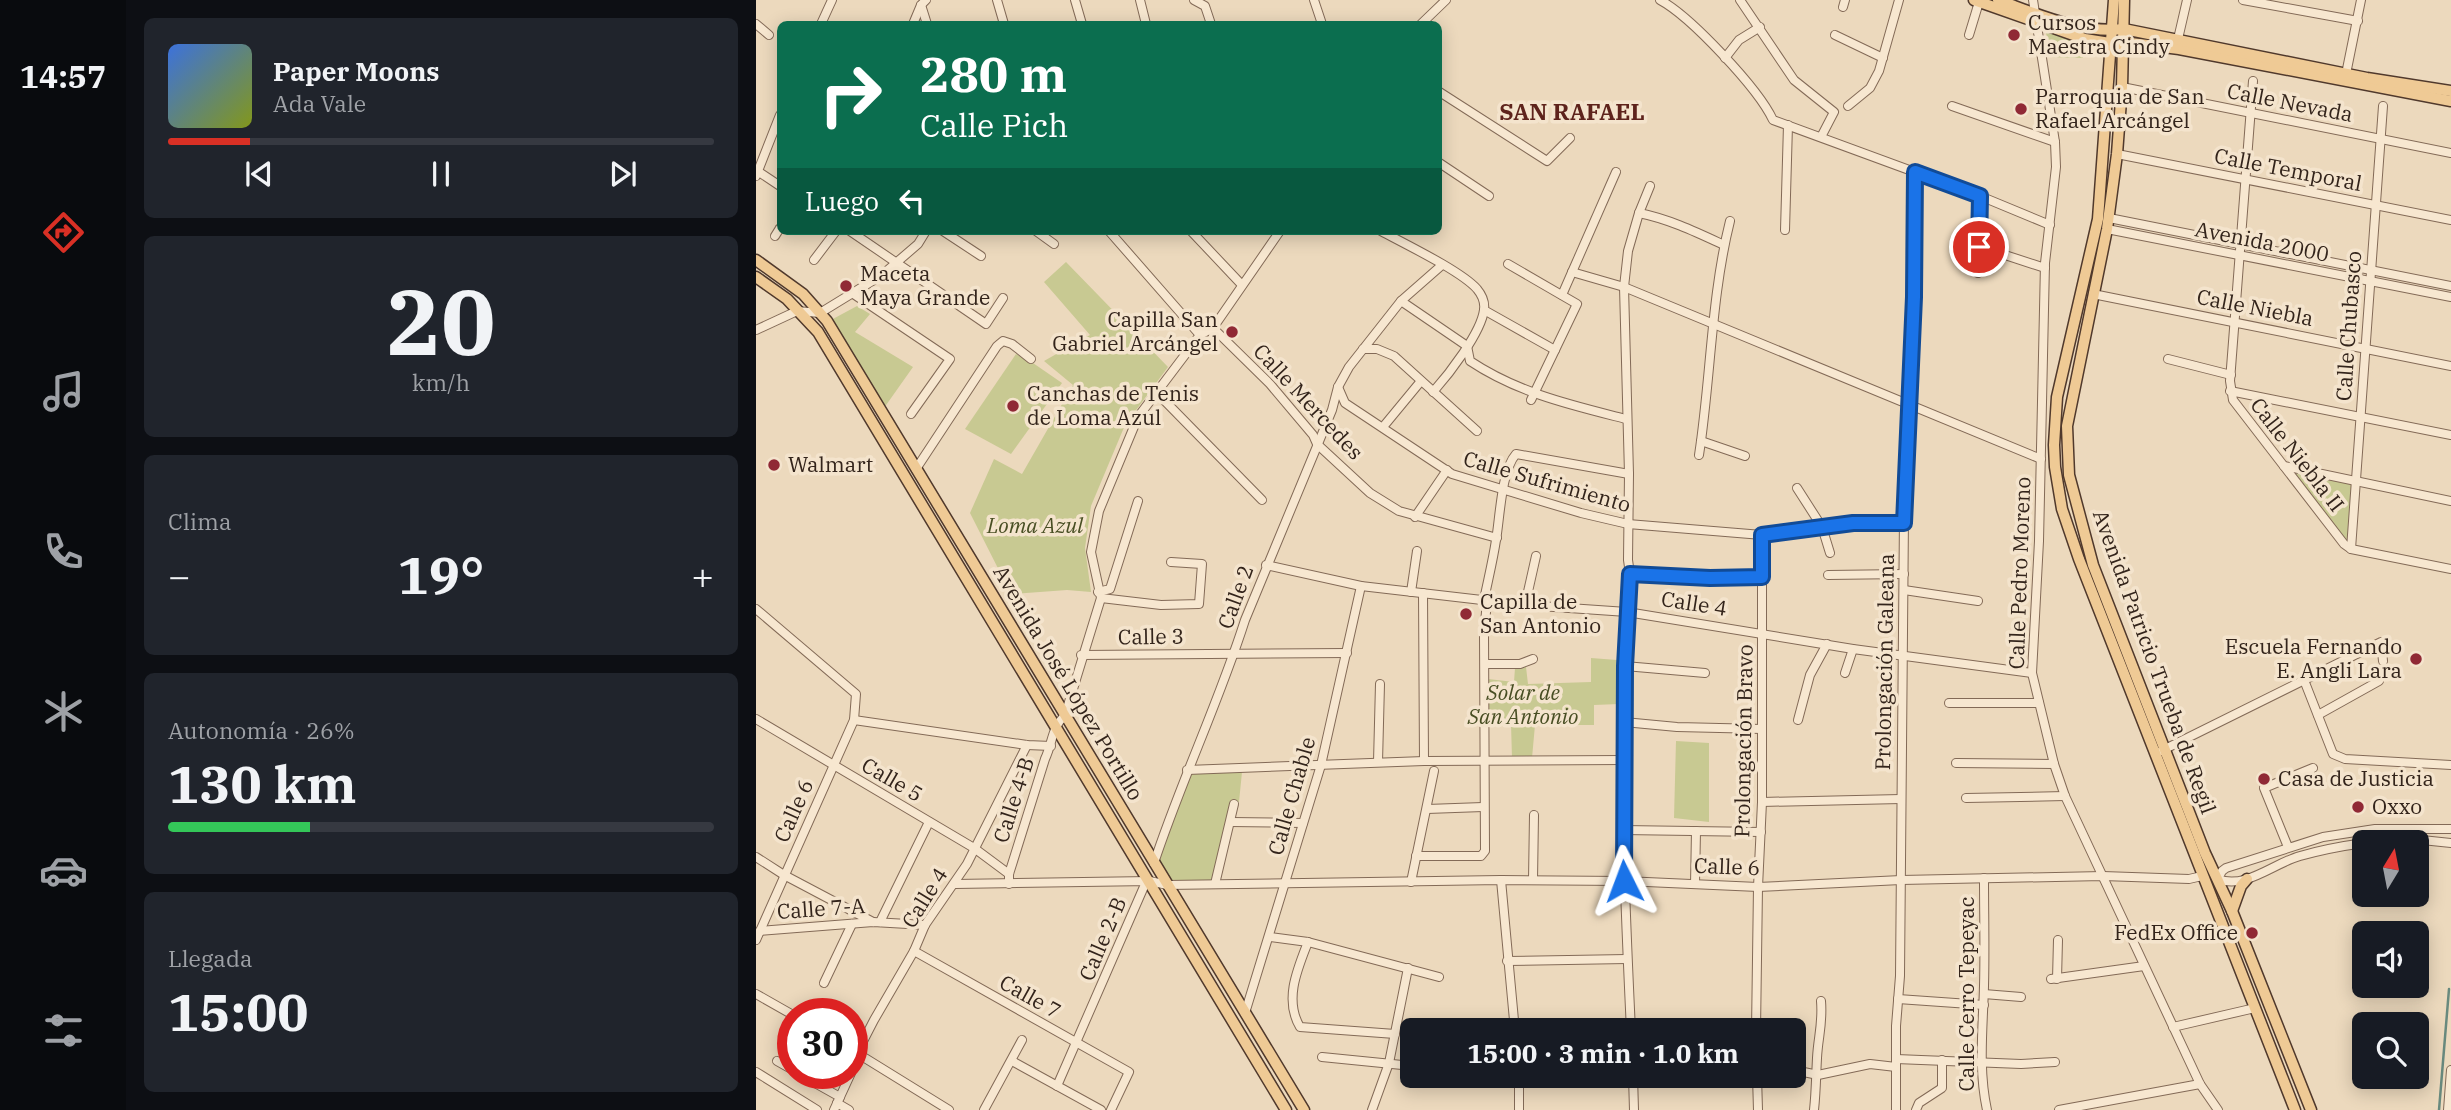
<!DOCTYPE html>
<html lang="es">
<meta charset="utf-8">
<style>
:root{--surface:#171b24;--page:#20242c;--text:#f1f3f6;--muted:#9ea1a6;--line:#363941;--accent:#d93025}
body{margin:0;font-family:"IBM Plex Serif",serif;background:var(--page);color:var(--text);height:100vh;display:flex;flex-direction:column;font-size:26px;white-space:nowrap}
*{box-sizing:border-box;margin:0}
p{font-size:23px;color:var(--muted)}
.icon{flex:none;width:38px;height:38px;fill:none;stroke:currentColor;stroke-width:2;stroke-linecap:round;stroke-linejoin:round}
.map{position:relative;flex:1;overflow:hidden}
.drawer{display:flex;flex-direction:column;gap:18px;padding:18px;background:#0d0f14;width:630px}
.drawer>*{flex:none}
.banner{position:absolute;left:21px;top:21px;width:665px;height:214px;border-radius:10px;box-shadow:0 4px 18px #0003;background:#0b6e4f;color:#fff;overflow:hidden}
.needle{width:46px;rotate:10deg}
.buttons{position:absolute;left:1596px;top:830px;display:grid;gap:14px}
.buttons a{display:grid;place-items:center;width:77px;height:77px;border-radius:10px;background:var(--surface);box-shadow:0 4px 18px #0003;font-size:35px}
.speed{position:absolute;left:21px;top:998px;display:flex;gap:14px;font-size:35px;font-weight:700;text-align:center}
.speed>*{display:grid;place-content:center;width:91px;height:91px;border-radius:50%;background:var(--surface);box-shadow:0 4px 18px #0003;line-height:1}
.speed .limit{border:10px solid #d22;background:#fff;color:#111}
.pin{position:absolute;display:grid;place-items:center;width:60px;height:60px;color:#fff;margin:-30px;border:4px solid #fff;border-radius:50%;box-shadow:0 2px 7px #0007}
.me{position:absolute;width:77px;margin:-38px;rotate:357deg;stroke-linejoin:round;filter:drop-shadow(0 0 5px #0008)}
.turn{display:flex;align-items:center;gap:24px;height:147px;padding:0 28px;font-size:32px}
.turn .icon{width:91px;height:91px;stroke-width:2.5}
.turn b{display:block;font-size:49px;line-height:60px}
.then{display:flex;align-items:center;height:66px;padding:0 28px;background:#0003;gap:14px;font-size:26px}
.big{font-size:52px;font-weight:700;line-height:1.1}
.drawer .widget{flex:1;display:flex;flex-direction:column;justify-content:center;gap:10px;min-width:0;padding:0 24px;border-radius:10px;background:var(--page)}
.drawer .dial{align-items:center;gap:0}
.dial b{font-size:91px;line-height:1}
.song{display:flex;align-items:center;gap:21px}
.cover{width:84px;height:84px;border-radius:10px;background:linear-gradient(135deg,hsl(220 70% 55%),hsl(70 70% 35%))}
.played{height:7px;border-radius:4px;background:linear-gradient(90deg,var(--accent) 15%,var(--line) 15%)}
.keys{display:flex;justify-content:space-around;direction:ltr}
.heat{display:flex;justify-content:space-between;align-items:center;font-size:38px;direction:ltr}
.charge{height:10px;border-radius:5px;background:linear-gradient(90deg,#34c759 26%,var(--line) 0)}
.trip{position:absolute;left:644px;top:1018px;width:406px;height:70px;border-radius:10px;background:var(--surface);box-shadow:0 4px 18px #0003;font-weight:700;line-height:70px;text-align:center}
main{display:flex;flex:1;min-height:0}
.tab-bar{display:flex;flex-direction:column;width:126px;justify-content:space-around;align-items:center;background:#090b0e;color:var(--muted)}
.tab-bar .icon{width:49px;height:49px}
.tab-bar .selected{color:var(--accent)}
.tab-bar b{font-size:32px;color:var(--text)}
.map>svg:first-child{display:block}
.green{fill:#c8c992}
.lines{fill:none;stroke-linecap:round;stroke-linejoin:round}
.stream{stroke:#698a7e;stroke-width:2.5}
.minor-casing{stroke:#836a57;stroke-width:10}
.major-casing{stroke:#50392c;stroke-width:13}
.minor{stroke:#f7e7d0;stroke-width:8}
.major{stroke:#efca95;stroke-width:10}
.route-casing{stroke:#114b97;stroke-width:18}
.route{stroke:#1a73e8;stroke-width:12}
.poi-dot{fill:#902935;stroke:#f4e4cd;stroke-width:2.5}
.labels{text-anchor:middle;stroke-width:7;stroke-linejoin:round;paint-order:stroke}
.poi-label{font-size:21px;fill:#33241b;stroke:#f4e4cd;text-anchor:start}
.street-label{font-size:21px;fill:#33241b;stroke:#f4e4cd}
.park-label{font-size:21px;font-style:italic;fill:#484e23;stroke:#f4e4cd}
.neighbourhood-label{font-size:23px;font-weight:bold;fill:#5e231c;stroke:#f4e4cd}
</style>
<main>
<nav class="tab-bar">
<b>14:57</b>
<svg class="icon selected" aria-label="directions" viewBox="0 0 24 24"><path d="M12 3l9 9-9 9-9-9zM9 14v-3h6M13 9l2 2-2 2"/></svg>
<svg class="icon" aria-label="music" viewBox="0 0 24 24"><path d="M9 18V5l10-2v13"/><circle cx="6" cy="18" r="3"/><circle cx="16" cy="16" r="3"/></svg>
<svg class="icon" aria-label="phone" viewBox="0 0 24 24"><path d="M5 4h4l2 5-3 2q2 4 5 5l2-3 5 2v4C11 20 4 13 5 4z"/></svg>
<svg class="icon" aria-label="climate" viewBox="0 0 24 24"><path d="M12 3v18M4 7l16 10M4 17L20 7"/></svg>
<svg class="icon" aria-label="car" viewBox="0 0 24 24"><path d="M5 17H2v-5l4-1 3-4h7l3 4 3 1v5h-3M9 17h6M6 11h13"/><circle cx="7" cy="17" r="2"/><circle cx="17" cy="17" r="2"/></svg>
<svg class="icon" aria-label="filters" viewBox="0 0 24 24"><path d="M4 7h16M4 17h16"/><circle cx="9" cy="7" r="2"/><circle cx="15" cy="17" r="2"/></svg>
</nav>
<section class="drawer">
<div class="widget">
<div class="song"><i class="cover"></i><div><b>Paper Moons</b><p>Ada Vale</p></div></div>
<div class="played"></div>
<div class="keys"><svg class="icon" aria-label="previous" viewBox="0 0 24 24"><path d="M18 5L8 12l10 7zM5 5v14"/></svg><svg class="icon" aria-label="pause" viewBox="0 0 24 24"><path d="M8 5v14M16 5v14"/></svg><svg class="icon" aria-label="next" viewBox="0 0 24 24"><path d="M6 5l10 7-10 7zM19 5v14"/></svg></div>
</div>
<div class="widget dial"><b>20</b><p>km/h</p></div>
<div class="widget"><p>Clima</p>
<div class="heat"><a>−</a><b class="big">19°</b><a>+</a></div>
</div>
<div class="widget"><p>Autonomía · 26%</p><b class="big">130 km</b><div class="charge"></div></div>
<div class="widget"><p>Llegada</p><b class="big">15:00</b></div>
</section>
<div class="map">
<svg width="1695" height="1110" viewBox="0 0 1695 1110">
<rect width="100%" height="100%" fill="#ecd9bd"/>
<g class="green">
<polygon points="1290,32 1328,40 1327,58 1293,57"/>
<polygon points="310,262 412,367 369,425 335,506 329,548 335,592 311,590 255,594 214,513 238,459 266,474 317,385 288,361 334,335 288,282"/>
<polygon points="101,306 114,314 99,332 157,367 128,408 75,320"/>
<polygon points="260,354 277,363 306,383 255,454 209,429"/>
<polygon points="1529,468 1600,482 1595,549"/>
<polygon points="835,658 861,660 863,704 838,705 838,725 779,725 776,758 756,758 755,724 744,721 741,710 731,709 732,679 758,682 759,668 770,667 772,684 835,682"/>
<polygon points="920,741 953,743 953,822 918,818"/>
<polygon points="433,772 486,772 483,802 479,803 459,883 411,885 398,863"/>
</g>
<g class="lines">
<polyline class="stream" points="1683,1110 1693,989"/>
<defs>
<g id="minor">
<polyline points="241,0 248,24"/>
<polyline points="319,0 326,24"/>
<polyline points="384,0 390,24"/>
<polyline points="438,0 449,6 455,24"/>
<polyline points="558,0 566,24"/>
<path d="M904 0C934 16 1002 88 1017 120L1224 196 1294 225"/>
<polyline points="984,0 1038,80 1078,112 1065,137"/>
<polyline points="1277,0 1299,142 1300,167 1289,263 1283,541 1276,673 1298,764 1309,796 1444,1084 1462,1110"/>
<polyline points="1487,0 1602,21"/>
<polyline points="165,5 171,24"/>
<polyline points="1087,7 1089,0"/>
<polyline points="0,24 13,35"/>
<polyline points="65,24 76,0"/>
<polyline points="157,24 165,5 170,0"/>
<polyline points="665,24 690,0"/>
<polyline points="1079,35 1127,58"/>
<polyline points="1213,35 1223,2"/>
<polyline points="1422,39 1431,0"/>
<polyline points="969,58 983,40 1004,27"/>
<polyline points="1589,79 1605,0"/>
<polyline points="1497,81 1474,381 1477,400 1588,544 1595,549 1695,569"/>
<polyline points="1366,87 1695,153"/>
<polyline points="682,91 791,161 814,138"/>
<polyline points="1092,106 1114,88 1123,71 1143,0"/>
<polyline points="1196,106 1299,142"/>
<polyline points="1361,154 1695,220"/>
<polyline points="682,162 733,196"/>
<polyline points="3,172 24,186"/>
<polyline points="0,176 24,115"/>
<path d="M883 213C913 219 940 232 968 245"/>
<polyline points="1353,218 1695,286"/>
<polyline points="1351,229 1695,297"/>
<polyline points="1029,230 1032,125"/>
<polyline points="94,231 230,324 247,298"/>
<polyline points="187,231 225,256"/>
<polyline points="280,231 298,244"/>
<polyline points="353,231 444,335"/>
<polyline points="435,231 486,285"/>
<path d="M625 231C649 244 705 271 721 289 726 295 729 303 728 310L799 350"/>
<polyline points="19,236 24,228"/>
<polyline points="1249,255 1289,268"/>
<polyline points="58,260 80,231"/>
<polyline points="752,264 821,304 775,400"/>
<polyline points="816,272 868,287 1285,459"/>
<polyline points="1222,273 1224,196"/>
<polyline points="96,293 194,359 155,414"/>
<polyline points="1337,294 1695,366"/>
<polyline points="806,295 860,172"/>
<path d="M645 301 711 346 714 361C762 393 815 405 870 419"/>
<polyline points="457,328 514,384 557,435 561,444 614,493 643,511 741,538"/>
<polyline points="0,330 41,311 64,313 126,275 162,244 170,231"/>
<polyline points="607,349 621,349 638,356 721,431"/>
<polyline points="1412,359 1475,375"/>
<polyline points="582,387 589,403 696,474 825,513 872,524 1006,535 1097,523 1148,523"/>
<polyline points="1474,391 1695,435"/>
<polyline points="400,392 506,500"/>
<path d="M677 392C693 374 725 333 728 310"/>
<polyline points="627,427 665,381"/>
<polyline points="945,441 989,456"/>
<path d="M943 455C955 377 955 297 974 221"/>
<polyline points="1528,466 1695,501"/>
<polyline points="160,469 241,346 247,341 256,344 275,359"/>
<polyline points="1041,488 1066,527 1074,553"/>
<polyline points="659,517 691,470"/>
<polyline points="1595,549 1627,106"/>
<polyline points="510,565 605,586 769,605 871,612 1097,649 1276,673"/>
<polyline points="874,574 954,578 1006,577"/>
<polyline points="1072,575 1148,574"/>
<polyline points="1148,590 1222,601"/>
<polyline points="342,592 354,589 382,501"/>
<polyline points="655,592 661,551"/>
<polyline points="667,593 668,761"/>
<polyline points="345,598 405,605 443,604 446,564 415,562"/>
<path d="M728 600C732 580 737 560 740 540 744 518 745 471 760 454L873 474"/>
<polyline points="769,605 780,556"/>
<polyline points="0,609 100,694 98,720 0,940"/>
<polyline points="325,655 591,653"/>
<polyline points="729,664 764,664 777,659"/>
<polyline points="869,666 949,673"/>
<polyline points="1089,673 1097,649"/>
<polyline points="1548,680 1577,754 1589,759 1695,765"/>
<polyline points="1193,703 1283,703"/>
<polyline points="1562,715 1623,681"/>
<polyline points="0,719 218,848 253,874"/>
<polyline points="98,720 271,745 295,746"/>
<polyline points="1042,720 1054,675 1071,644"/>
<polyline points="868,722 921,727 1006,729"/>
<polyline points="1405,751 1625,642 1627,661"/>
<polyline points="622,762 624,684"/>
<polyline points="1200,763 1298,764"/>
<polyline points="431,770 668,761 868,760"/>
<polyline points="1210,798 1309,796"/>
<polyline points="1006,802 1145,799"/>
<polyline points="671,809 727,807"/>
<polyline points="475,822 547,823"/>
<polyline points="867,830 1005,832"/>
<polyline points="1631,842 1666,840 1695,843"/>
<path d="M1608 843C1586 846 1565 850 1544 856 1518 863 1489 890 1462 879L1466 871 1470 868 1567 837 1619 829H1695"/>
<polyline points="1532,847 1508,788 1557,768"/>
<polyline points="660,856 725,856 729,851 728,634 731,601"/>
<polyline points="0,857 28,875 117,922"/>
<path d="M398 863C425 781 463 702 489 620L576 410 582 387 593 367 645 301 686 265"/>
<path d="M1228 878C1228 914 1229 950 1228 986 1227 1028 1222 1068 1231 1110"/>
<polyline points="745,880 759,1031"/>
<polyline points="777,880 778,815"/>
<polyline points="655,882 678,771"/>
<polyline points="199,884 394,881 411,885 745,880 868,881 1002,887 1145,880 1347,876 1433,879 1446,876"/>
<path d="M253 884V874L289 759C297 742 295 729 309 715L345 598 335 552 343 511 382 417 444 335 457 328 524 231"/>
<polyline points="459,884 478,804"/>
<polyline points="939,884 940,831"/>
<polyline points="124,922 173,822"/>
<polyline points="4,931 117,922 169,925"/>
<polyline points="514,937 552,942 683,977"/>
<path d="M552 942C541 970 528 1000 544 1027L639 1034"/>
<polyline points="158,951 373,1072 355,1110"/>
<polyline points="751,961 871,959"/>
<polyline points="1295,979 1388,966"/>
<polyline points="1301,979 1302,940"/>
<polyline points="68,983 96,924"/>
<polyline points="0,994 37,1015"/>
<polyline points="1228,994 1265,997"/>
<polyline points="1142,999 1228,1005"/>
<polyline points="489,1013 565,765 605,586"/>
<polyline points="1417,1027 1499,1008"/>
<path d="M875 1031C868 879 860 725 874 574L872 560 873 474 868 287 872 251 883 213 894 186"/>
<polyline points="1000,1031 1002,887 1006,802 1006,535"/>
<polyline points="96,1050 193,1110"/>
<polyline points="566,1057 656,1066"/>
<polyline points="1140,1059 1265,1064 1299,1062"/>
<polyline points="21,1061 37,1070"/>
<polyline points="256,1061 345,1110"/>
<polyline points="96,1070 101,1053 118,1020 158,951 169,925 211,864 271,745"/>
<polyline points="1038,1070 1062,1075 1114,1064 1140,1067"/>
<polyline points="0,1072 61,1110"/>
<polyline points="41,1073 84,1097"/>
<polyline points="763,1076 763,1110"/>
<polyline points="877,1076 878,1110"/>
<polyline points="1001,1076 1002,1110"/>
<polyline points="301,1086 390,882"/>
<polyline points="81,1103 93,1110"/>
<polyline points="78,1110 95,1073"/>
<polyline points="228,1110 266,1040"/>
<polyline points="616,1110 633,1063 652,968"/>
<path d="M1058 1110C1060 1092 1060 1076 1061 1058 1062 1037 1067 1024 1065 1001"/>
<polyline points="1140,1110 1140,1026 1144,976 1148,516 1158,297 1159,172"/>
<polyline points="1160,1110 1163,1103 1186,1088 1186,1060"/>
<polyline points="1303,1110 1444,1084"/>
<polyline points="1692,1110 1695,1070"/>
</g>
<g id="major">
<polyline points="1218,0 1329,39 1354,43 1367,42 1423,49 1695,101"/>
<path d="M1242 0C1281 14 1325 34 1368 29L1611 78 1695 91"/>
<polyline points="1358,0 1342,219 1301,397 1298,445 1299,467 1306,509 1323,559 1539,1110"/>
<polyline points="1368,0 1366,87 1361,154 1351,229 1311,426 1313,475 1337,565 1449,853 1476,911 1555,1110"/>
<polyline points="0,260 47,294 71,321 548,1110"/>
<polyline points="0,277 31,299 62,332 530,1110"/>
<polyline points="1476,911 1485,886 1491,879"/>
</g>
</defs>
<use href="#minor" class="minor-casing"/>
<use href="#major" class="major-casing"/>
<use href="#minor" class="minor"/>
<use href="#major" class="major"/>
</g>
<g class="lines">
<defs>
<polyline id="route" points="868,881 869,666 874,574 954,578 1006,577 1006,535 1097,523 1148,523 1158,297 1159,172 1224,196 1223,247"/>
</defs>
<use href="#route" class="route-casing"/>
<use href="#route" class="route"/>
</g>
<g class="poi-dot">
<circle cx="1258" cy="35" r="7"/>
<circle cx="1265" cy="109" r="7"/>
<circle cx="90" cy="286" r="7"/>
<circle cx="476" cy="332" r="7"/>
<circle cx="257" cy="406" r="7"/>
<circle cx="18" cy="465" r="7"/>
<circle cx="710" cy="614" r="7"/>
<circle cx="1660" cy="659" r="7"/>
<circle cx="1508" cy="779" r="7"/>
<circle cx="1602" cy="807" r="7"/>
<circle cx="1496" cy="933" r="7"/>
</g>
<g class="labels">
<g class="poi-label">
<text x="1272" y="30">Cursos<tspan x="1272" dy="24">Maestra Cindy</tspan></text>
<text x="1279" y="104">Parroquia de San<tspan x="1279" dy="24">Rafael Arcángel</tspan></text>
<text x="104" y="281">Maceta<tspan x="104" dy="24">Maya Grande</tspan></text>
<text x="462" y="327" text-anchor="end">Capilla San<tspan x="462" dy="24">Gabriel Arcángel</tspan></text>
<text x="271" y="401">Canchas de Tenis<tspan x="271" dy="24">de Loma Azul</tspan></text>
<text x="32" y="472">Walmart</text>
<text x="724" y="609">Capilla de<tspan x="724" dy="24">San Antonio</tspan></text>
<text x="1646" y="654" text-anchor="end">Escuela Fernando<tspan x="1646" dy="24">E. Angli Lara</tspan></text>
<text x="1522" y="786">Casa de Justicia</text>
<text x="1616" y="814">Oxxo</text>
<text x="1482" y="940" text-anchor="end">FedEx Office</text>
</g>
<g class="street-label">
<text transform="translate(1534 103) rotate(11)" y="7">Calle Nevada</text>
<text transform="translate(1532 170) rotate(11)" y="7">Calle Temporal</text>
<text transform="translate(1506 242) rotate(11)" y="7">Avenida 2000</text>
<text transform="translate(1499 308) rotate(11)" y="7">Calle Niebla</text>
<text transform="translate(1593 326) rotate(-86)" y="7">Calle Chubasco</text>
<text transform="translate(552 402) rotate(47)" y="7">Calle Mercedes</text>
<text transform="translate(1541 455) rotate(52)" y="7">Calle Niebla II</text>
<text transform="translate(791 482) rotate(16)" y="7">Calle Sufrimiento</text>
<text transform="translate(1264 573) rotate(-88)" y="7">Calle Pedro Moreno</text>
<text transform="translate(480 597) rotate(-70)" y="7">Calle 2</text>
<text transform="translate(938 604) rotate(9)" y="7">Calle 4</text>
<text transform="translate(395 637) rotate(-1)" y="7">Calle 3</text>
<text transform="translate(1129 662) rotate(-89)" y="7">Prolongación Galeana</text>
<text transform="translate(1398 662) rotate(70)" y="7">Avenida Patricio Trueba de Regil</text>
<text transform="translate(312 683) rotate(59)" y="7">Avenida José López Portillo</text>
<text transform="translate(988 741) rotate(-89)" y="7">Prolongación Bravo</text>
<text transform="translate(136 780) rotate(30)" y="7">Calle 5</text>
<text transform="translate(536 796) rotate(-74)" y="7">Calle Chable</text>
<text transform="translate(258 800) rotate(-72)" y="7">Calle 4-B</text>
<text transform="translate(38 811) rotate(-66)" y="7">Calle 6</text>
<text transform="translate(971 867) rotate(2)" y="7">Calle 6</text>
<text transform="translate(169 898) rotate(-58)" y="7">Calle 4</text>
<text transform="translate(65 909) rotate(-4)" y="7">Calle 7-A</text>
<text transform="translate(347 939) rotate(-67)" y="7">Calle 2-B</text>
<text transform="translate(1211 994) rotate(-90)" y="7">Calle Cerro Tepeyac</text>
<text transform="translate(274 997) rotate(29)" y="7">Calle 7</text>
</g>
<g class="park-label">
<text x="279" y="533">Loma Azul</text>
<text x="767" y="700">Solar de<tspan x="767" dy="24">San Antonio</tspan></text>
</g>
<g class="neighbourhood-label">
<text x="816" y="120">SAN RAFAEL</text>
</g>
</g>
</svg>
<div class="buttons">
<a><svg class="needle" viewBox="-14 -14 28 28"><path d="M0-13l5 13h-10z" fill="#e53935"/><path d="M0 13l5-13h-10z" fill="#9ea1a6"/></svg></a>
<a><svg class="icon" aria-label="sound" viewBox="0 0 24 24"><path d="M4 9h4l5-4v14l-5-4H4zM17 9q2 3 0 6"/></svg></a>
<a><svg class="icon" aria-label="search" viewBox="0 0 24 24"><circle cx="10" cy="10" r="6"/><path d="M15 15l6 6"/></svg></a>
</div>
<div class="speed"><div class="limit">30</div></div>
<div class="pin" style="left:1223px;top:247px;background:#d93025"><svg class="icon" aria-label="arrive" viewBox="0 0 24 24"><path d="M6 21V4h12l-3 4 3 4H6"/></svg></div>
<svg class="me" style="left:868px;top:881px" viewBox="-20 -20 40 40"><path d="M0-17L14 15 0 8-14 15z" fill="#1a73e8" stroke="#fff" stroke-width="4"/></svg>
<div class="trip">15:00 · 3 min · 1.0 km</div>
<div class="banner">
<div class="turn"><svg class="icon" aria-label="right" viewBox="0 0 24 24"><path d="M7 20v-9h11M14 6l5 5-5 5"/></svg><div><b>280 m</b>Calle Pich</div></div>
<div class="then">Luego<svg class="icon" aria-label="left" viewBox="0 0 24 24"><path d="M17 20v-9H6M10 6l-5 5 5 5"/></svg></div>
</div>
</div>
</main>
